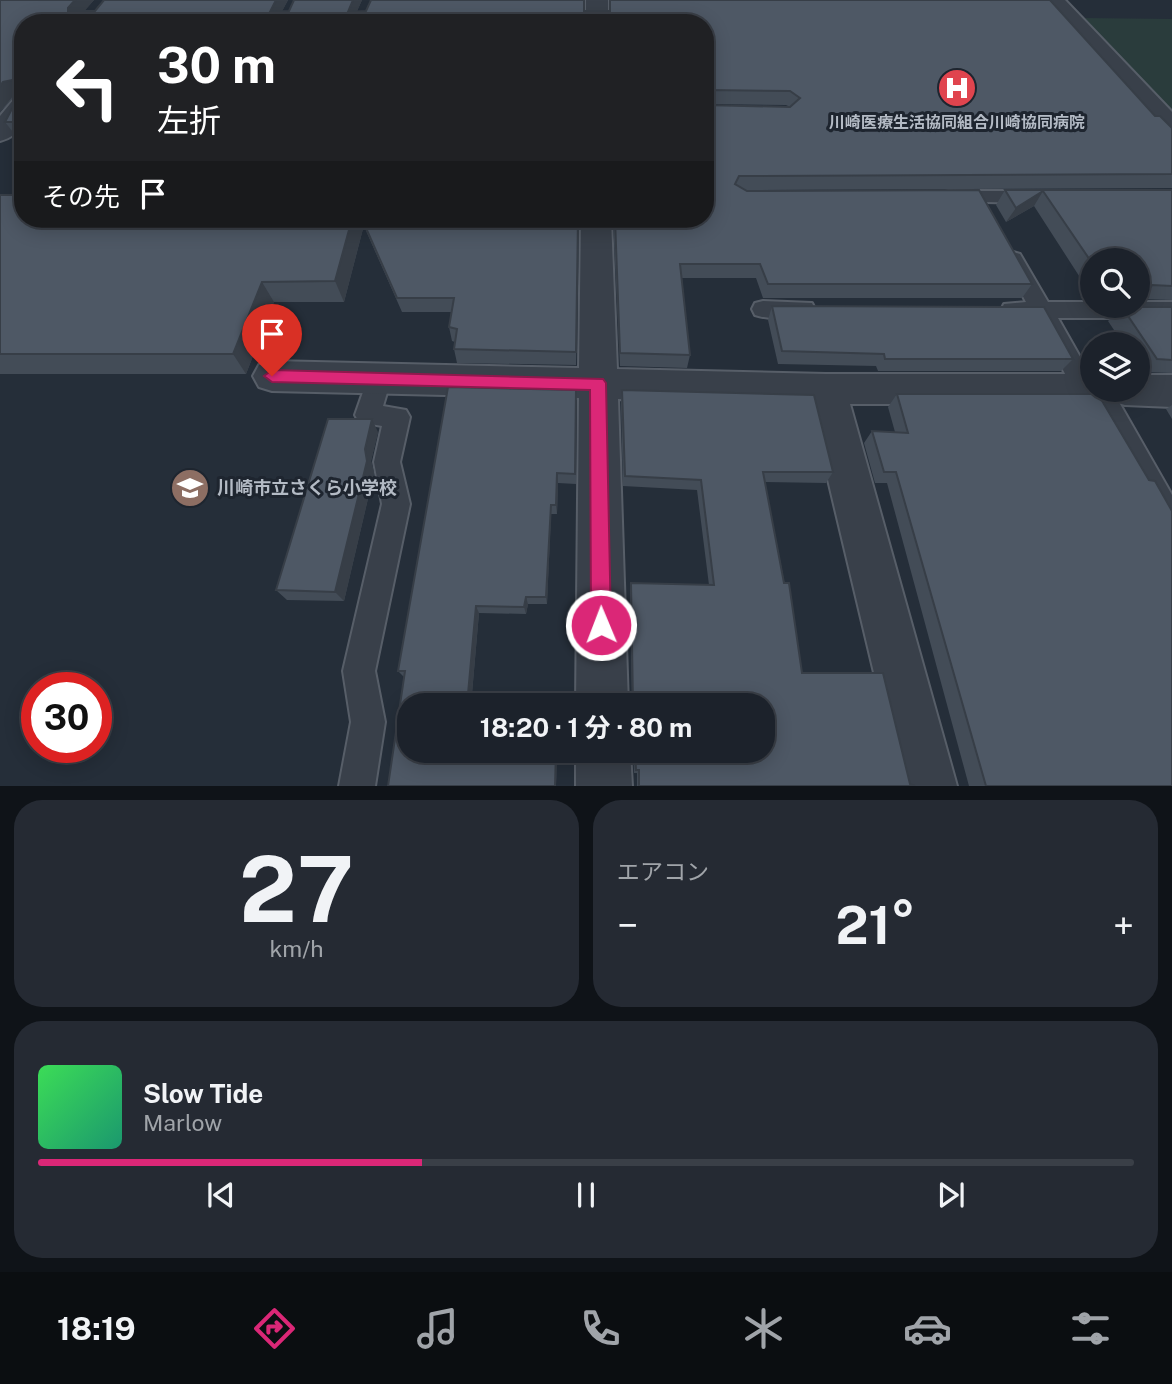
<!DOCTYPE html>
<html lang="ja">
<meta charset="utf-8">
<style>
:root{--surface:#1c222b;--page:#252a33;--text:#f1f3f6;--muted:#a0a4a9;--line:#3a3f47;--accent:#db2777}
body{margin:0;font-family:"Public Sans","Noto Sans JP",sans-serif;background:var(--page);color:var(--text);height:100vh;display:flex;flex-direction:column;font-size:26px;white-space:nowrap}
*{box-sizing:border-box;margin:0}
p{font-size:23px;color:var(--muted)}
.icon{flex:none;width:38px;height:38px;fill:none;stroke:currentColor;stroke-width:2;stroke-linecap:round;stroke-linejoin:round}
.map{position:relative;height:786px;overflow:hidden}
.side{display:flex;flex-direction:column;gap:14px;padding:14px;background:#0f1318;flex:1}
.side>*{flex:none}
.banner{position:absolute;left:14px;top:14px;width:700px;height:214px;border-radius:28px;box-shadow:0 4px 18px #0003,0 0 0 2px var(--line);background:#202124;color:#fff;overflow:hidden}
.buttons{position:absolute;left:1080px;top:248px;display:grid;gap:14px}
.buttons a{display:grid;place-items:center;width:70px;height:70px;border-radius:50%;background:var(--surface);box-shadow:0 4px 18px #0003,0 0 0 2px var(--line);font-size:35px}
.speed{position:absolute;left:21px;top:672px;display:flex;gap:14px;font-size:35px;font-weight:700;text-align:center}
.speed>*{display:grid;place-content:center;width:91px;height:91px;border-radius:50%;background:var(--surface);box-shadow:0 4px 18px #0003,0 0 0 2px var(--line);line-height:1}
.speed .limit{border:10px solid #d22;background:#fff;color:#111}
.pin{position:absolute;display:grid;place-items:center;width:60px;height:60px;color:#fff;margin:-72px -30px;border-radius:50% 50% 50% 0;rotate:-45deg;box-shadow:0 0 7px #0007}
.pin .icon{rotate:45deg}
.me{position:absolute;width:77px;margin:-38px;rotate:359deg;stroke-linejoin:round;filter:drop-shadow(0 0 5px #0008)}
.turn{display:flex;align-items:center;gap:24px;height:147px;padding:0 28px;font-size:32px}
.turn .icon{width:91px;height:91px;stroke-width:2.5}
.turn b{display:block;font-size:49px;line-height:60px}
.then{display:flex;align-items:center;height:66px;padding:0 28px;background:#0003;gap:14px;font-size:26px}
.big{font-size:52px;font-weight:700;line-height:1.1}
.side .card{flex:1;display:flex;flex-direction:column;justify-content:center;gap:10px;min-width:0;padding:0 24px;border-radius:28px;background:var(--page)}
.side .dial{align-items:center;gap:0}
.dial b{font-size:91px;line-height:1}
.song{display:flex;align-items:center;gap:21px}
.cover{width:84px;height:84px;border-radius:10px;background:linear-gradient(135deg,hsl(130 70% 55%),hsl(160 70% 35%))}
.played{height:7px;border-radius:4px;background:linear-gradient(90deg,var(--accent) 35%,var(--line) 35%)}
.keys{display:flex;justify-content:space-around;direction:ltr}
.heat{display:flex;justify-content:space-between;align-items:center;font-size:38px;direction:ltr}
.side .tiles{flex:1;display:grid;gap:14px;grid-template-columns:1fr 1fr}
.card:last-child{grid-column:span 2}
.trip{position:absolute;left:397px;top:693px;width:378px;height:70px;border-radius:28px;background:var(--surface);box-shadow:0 4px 18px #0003,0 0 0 2px var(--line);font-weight:700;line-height:70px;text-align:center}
.tab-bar{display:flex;height:112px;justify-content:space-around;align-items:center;background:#0b0e11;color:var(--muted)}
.tab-bar .icon{width:49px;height:49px}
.tab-bar .on{color:var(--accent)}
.tab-bar b{font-size:32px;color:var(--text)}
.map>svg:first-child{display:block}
.green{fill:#2a3c3c}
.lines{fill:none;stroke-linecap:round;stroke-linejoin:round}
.lane-casing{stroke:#575e68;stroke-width:4}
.street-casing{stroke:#575e68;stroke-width:4}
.lane{fill:#39404a;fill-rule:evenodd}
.street{fill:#39404a;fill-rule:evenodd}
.wall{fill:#434c57;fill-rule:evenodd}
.shaded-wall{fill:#373e47}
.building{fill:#4e5865;stroke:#373e47;stroke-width:2}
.route{fill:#db2777;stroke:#8e194d;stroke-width:2}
.labels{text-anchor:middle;stroke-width:6;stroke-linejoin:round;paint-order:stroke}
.far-poi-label{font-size:16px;font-weight:bold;fill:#b4bbc5;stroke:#1e252f}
.poi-label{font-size:18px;font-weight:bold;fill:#b4bbc5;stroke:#1e252f;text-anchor:start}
</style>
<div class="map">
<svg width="1172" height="786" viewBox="0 0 1172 786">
<rect width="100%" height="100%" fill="#252e39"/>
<polygon class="green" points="1082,18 1172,19 1172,117"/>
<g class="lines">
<defs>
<g id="lane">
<polygon points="949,191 1035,191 1042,193 1045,197 1042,201 1035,203 942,201 939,197 942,193"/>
<polygon points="1013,252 1020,254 1048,302 1092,302 1092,306 1138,306 1138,302 1172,302 1172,318 1058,318 1092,378 1092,390 1112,390 1172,495 1172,535 1162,531 1091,397 1077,396 1035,318 1004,316 1001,310 1004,304 1026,302 1003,259 1006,254"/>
<path d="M763 301 812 303 815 309 812 315C796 320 771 320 755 315L752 309 755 303Z"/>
<polygon points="379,369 388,372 391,379 383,406 406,410 410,417 400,462 410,504 375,671 385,722 375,786 339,786 351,722 343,671 382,504 374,462 382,426 359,422 355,415 370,372"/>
</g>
<g id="street">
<rect x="586" y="0" width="22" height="23"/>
<polygon points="1042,0 1065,0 1172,112 1172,136 1162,134"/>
<path d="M23 97C23 118 24 135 0 141V116L14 99Z"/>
<polygon points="581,219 611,219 617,369 826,374 1092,374 1092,390 1138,390 1138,375 1172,375 1172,407 1125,405 1111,401 1108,395 1106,400 1092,404 850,404 957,786 901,786 810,404 618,399 628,705 576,705 579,398 272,391 259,387 253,376 259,365 272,361 579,368"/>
<polygon points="576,751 630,751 632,786 576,786"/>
</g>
</defs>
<use href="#lane" class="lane-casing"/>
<use href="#street" class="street-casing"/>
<use href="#lane" class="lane"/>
<use href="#street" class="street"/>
</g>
<g class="wall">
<path d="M0 0H94L84 11H95L105 0H288L282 11H289L294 0H362L357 11H366L371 0H584V11H610V0H1050L1155 116H1160L1172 128V188L746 190 747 191 979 190 1032 284 1022 298H763L756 278H682L690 355 687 368 620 366 613 219H705V23H23V136H16L5 122 14 105 15 96 0 112ZM705 104 786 105 788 106 705 105Z"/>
<polygon points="1005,190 1172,190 1172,300 1139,299 1138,301 1138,261 1092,261 1092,296 1034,206 1006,222 996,205"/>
<polygon points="0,195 23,219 579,219 576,365 457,363 454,349 455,342 452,341 449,327 451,312 402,312 363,224 364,225 344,302 274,302 246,374 0,374"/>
<polygon points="772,306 1073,359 1061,371 878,371 876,366 778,364 768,320"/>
<polygon points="1122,307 1172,307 1172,373 1142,372 1138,366 1138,345 1124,345 1108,321"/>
<polygon points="448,387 576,390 576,484 558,483 557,514 551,514 547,604 528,604 526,614 479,613 471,705 410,705 410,751 557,751 556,786 388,786 404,677 398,671"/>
<polygon points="622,390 833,472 826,483 765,482 802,673 910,784 915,786 637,786 637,773 634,773 633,751 763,751 763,705 632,705 630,591 631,583 709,585 697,490 623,486 621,402"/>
<polygon points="897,394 1149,480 1172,786 969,786 887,483 875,483 864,443 872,431 895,432 888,407"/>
<polygon points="1172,405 1172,419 1166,409"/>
<polygon points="378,432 371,461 374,473 344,601 287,600 276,590"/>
</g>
<g class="shaded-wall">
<polygon points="75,0 94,0 76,21 68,11 68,8"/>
<polygon points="276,0 288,0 276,23 270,12"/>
<polygon points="353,0 362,0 352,23 348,12"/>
<polygon points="12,80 22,94 13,96 0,112 0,86 3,82"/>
<polygon points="1043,191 1034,206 1006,222 1016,208"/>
<polygon points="352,219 361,219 364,225 344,302 335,281"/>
<polygon points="262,282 274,302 246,374 233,354"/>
<polygon points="372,419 378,432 371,461 374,473 344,601 335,592"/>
<polygon points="557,473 558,483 557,514 556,505"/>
<polygon points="551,505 551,514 547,604 546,597"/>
<polygon points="526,597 528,604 526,614 524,607"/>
<polygon points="476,606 479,613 471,705 467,705"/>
<polygon points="556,751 557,751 556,786 555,786"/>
</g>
<g class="building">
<polygon points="0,0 75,0 68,8 68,11 95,11 104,0 276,0 270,12 289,11 294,0 353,0 348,12 366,11 371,0 584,0 584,11 610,11 610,0 1050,0 1155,116 1160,116 1172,128 1172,174 739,176 735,184 747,191 979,190 1032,284 768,284 760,264 680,264 690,355 620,353 615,219 705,219 705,103 705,105 790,107 800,98 790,91 707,90 705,92 705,23 23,23 23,122 5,122 14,105 15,83 12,80 3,82 0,86"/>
<polygon points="1005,190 1172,190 1172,286 1152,285 1149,290 1138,290 1138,261 1092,261 1092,263 1043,191 1016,208"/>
<polygon points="0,195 23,195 23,219 352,219 335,281 262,282 233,354 0,354"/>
<polygon points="362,219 578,219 576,352 454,349 457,329 449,327 454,298 397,298"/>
<polygon points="772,306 1044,307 1073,359 885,359 884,354 782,351"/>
<polygon points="1122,307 1172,307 1172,360 1157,359"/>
<polygon points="448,387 576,390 575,474 557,473 556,505 551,505 546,597 526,597 524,607 476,606 467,705 410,705 410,751 556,751 555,786 388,786 405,671 398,671"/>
<polygon points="622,390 814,395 833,472 763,472 784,583 789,583 802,673 883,673 910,784 915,786 639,786 639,770 636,770 635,751 763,751 763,705 633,705 631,583 714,585 701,480 625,476"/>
<polygon points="897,394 1098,394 1149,480 1155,481 1172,511 1172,786 986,786 896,472 884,472 872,431 908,433"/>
<polygon points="328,419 372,419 365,449 367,461 335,592 276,590"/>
</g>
<polygon class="route" points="272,370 603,379 606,383 611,625 608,632 601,635 594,632 591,625 590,390 272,382 264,376"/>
<defs>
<symbol id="hospital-disc" viewBox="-11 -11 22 22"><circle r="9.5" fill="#e0444e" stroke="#1e252f"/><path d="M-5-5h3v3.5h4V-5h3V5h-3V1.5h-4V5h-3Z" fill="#fff"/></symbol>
<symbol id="school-disc" viewBox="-11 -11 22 22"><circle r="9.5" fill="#8d6e63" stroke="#1e252f"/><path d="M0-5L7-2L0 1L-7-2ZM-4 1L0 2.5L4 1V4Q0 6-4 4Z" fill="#fff"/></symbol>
</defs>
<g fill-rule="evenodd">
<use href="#hospital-disc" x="935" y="66" width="44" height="44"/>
<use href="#school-disc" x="168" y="466" width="44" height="44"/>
</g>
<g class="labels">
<g class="far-poi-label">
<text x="957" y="128">川崎医療生活協同組合川崎協同病院</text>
</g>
<g class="poi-label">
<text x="217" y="494">川崎市立さくら小学校</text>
</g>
</g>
</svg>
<div class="buttons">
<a><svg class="icon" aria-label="search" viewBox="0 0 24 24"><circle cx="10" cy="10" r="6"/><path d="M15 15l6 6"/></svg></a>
<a><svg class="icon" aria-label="layers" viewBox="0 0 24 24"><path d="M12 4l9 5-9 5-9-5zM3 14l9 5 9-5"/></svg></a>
</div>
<div class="speed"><div class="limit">30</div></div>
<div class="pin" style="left:272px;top:376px;background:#d93025"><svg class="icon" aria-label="arrive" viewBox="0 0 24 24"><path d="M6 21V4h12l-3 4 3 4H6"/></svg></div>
<svg class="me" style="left:601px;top:625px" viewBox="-20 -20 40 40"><circle r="17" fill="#db2777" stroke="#fff" stroke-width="3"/><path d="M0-11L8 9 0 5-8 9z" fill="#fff"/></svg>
<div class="trip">18:20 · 1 分 · 80 m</div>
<div class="banner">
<div class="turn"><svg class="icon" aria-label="left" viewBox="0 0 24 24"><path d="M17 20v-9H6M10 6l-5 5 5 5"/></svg><div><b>30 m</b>左折</div></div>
<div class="then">その先<svg class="icon" aria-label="arrive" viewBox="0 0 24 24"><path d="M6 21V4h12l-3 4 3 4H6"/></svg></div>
</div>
</div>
<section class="side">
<div class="tiles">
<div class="card dial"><b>27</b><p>km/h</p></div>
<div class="card"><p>エアコン</p>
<div class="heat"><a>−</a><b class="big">21°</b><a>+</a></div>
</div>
<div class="card">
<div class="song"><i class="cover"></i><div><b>Slow Tide</b><p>Marlow</p></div></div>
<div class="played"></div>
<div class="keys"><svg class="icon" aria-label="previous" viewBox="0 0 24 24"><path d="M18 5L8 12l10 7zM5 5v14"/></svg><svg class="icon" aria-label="pause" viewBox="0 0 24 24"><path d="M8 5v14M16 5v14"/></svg><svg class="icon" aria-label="next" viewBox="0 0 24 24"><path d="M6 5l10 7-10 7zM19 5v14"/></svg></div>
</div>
</div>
</section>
<nav class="tab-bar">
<b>18:19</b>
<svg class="icon on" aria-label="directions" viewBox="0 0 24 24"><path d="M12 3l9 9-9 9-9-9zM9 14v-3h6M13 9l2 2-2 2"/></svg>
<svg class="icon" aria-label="music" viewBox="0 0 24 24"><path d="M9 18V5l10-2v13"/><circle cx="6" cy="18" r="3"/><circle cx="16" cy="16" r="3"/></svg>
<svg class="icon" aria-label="phone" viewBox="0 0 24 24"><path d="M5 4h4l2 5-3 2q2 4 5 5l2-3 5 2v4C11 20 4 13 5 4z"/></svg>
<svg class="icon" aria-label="climate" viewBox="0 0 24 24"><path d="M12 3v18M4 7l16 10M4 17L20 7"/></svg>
<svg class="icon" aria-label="car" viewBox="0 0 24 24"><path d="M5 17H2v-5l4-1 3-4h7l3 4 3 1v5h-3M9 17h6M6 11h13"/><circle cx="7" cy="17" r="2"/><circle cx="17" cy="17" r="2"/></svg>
<svg class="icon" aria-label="filters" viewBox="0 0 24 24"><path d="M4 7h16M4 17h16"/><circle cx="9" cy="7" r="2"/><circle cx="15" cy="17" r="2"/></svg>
</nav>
